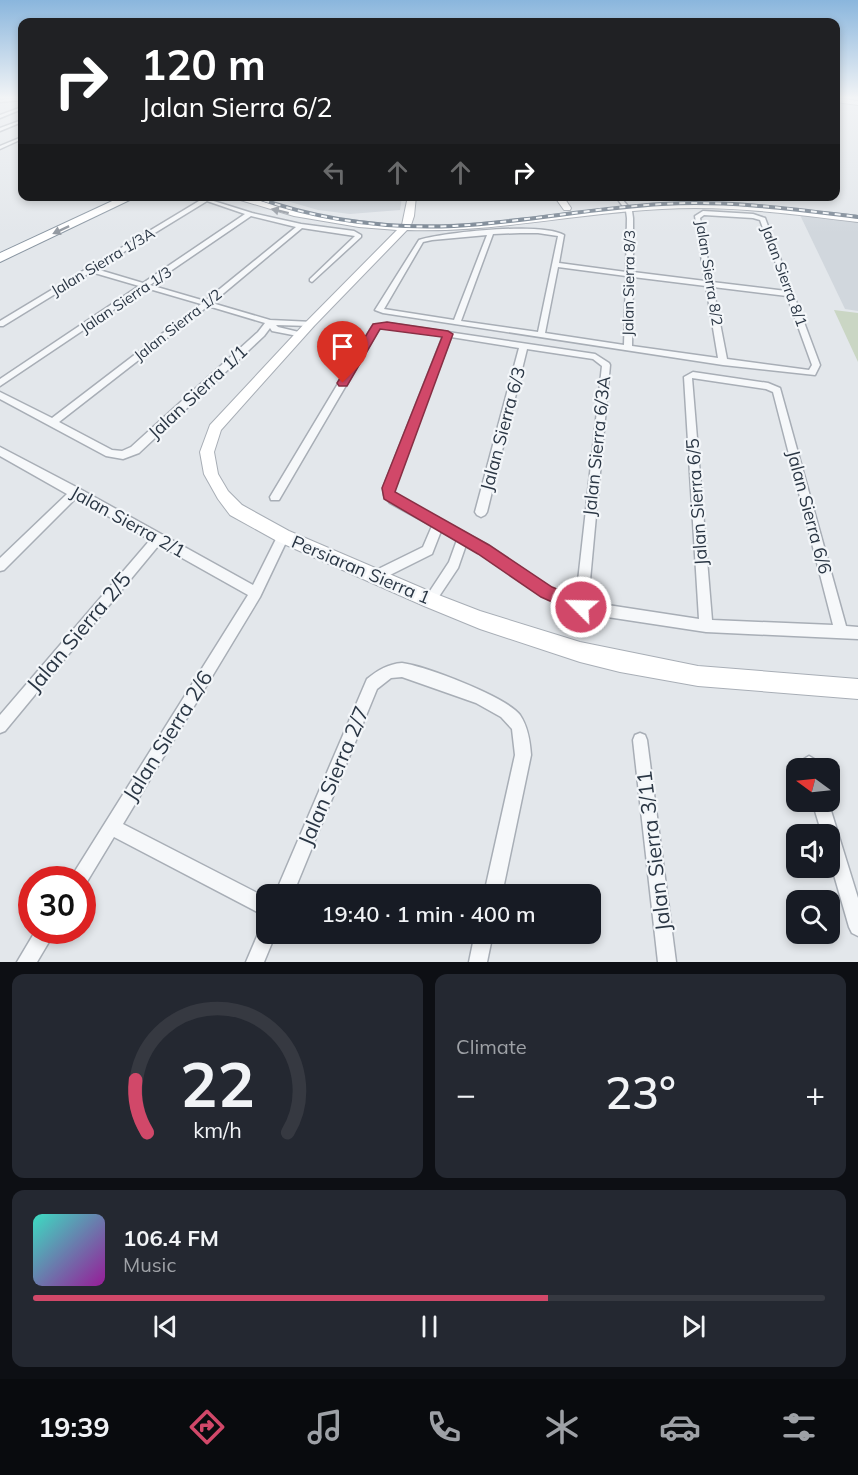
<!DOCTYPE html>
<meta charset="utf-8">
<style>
:root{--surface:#171b24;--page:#242831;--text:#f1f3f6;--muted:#9ea1a6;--line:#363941;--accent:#d14869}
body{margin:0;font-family:Mulish,sans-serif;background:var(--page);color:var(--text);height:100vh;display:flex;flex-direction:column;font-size:22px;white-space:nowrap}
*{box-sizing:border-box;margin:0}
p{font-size:20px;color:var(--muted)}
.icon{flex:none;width:33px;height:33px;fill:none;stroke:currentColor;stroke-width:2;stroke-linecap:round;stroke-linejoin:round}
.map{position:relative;height:962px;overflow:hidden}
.drawer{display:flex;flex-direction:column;gap:12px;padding:12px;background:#0d0f14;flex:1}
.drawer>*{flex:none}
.guide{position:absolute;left:18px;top:18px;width:822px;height:183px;border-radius:12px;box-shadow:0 3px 9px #0003;background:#202124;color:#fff;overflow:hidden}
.needle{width:39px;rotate:285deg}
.tools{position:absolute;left:786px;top:758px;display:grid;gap:12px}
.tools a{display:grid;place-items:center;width:54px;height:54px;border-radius:12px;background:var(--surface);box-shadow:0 3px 9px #0003;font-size:30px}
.speed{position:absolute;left:18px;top:866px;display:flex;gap:12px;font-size:30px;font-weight:700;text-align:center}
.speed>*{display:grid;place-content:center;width:78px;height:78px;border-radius:50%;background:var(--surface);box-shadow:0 3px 9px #0003;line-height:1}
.speed .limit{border:9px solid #d22;background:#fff;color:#111}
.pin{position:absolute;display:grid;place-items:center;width:51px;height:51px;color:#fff;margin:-62px -26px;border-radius:50% 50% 50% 0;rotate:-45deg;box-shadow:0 0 6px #0007}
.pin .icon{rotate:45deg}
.me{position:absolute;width:66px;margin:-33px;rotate:293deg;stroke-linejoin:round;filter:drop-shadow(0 0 4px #0008)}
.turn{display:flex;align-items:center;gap:21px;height:126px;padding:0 24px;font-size:27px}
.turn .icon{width:78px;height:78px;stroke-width:2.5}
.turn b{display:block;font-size:42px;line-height:51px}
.lanes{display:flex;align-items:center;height:57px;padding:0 24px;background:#0003;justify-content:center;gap:30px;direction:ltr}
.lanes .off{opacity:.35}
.big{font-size:45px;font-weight:600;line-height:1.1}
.drawer .card{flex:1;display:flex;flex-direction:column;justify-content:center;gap:9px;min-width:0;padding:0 21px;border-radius:12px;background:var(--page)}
.drawer .dial{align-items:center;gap:0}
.dial svg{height:156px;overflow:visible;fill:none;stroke:var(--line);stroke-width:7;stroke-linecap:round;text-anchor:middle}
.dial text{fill:var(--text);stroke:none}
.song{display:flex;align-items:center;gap:18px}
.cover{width:72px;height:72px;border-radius:9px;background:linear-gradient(135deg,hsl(170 70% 55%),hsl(300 70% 35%))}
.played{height:6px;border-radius:3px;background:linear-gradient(90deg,var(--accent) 65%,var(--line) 65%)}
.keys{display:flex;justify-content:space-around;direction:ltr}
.heat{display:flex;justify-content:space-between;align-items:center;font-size:33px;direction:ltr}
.drawer .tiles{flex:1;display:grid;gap:12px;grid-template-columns:1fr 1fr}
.card:last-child{grid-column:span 2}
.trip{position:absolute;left:256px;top:884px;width:345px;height:60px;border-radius:12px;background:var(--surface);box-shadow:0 3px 9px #0003;font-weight:600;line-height:60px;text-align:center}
.tab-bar{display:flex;height:96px;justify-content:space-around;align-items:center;background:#090b0e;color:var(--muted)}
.tab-bar .icon{width:42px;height:42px}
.tab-bar .on{color:var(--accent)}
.tab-bar b{font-size:27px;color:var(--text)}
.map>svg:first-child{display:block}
.built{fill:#d1d7dd}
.green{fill:#cad6c4}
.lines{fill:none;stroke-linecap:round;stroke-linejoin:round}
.street-casing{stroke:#a8aeb6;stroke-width:3}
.secondary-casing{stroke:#a8aeb6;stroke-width:2}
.highway-casing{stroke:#8a96a2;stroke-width:2}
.street{fill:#f6f8fa;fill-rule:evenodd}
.secondary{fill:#fff;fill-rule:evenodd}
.highway{fill:#fff;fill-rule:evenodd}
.rail-casing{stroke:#7c8895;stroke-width:4}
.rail{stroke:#f3f6f9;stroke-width:2;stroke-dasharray:6;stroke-linecap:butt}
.oneway{fill:#949aa2}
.route{fill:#d14869;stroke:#882f44;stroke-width:1.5}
.labels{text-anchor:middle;stroke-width:4.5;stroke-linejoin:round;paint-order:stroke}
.far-street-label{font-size:15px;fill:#2a3644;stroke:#f3f6f9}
.street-label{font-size:18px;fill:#2a3644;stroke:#f3f6f9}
.near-street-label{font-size:21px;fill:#2a3644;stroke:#f3f6f9}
</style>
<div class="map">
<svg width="858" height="962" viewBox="0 0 858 962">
<rect width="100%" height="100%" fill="#e3e7eb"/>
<g class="built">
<polygon points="273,197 402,197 400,210 350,214 318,210"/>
<polygon points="800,215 858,222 858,311 845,309"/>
</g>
<polygon class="green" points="834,310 858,313 858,362"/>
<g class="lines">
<defs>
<g id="street">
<polygon points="22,98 22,100 0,102 0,100"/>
<polygon points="22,107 22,109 0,118 0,115"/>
<polygon points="22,120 22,122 0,131 0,128"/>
<polygon points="22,137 22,139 0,149 0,146"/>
<path d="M204 198 252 213 301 224 354 231 361 235V237L312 282 310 281V279L355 236 302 228 212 303 270 320 313 322V326H310L276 325 278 327 303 333V337L272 331 270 328 264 336 139 453 123 459 106 456 0 399V392L52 418 201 304 146 288 0 386V379L139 286 91 272 3 326H0V321ZM207 201 245 214 143 283 96 269ZM251 216 296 227 205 301 150 285ZM208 306 265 323 258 332 131 447 122 451 112 450 59 422Z"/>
<path d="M622 199 632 211 633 218V272L705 281 695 216 703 211 753 214 765 218 820 365 815 375 723 365 383 313 375 310 419 240C445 232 542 222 564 235L559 263 626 272 627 218 626 211 619 201ZM704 215 753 218 760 220 786 291 712 282 700 218ZM520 233H538L558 236 538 332 461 321 493 234ZM487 235 454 320 384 309 423 242 432 240ZM558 267 626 276 624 345 545 333ZM633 277 706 286 718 358 632 346ZM713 287 787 296 812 365 809 370 727 359Z"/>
<path d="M387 323 595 354 609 363 610 365 588 602 699 619 684 377 693 372 768 383 780 388 846 626 858 627V639L706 632 581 613 542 596 480 553 466 545 458 568 434 604 430 606 426 604 424 600 449 562 457 540 441 531 432 554 378 581 374 582 370 581 368 577 370 573 423 547 432 526 390 503 384 495 383 488 443 336 387 327 379 329 279 500H271L270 497 372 327ZM451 337 519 348 475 512 477 515 481 517 485 515 487 512 527 349 593 359 602 366 576 599 550 588 488 545 398 497 394 493 393 488ZM692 378 766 389 773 392 833 625 712 620Z"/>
<polygon points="0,447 80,489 253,585 279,533 283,531 287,533 289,536 260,597 123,824 267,898 267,917 114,837 85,885 82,886 82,879 70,879 248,595 159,545 5,731 0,733 0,715 150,540 76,498 4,570 0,571 0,558 67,494 0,456"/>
<path d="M402 663C425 666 507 697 520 715 528 727 530 741 531 755L502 894H484L515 755 512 729 501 717 476 703 402 677 391 678 377 689 293 894H275L367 679C378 670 388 664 402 663Z"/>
<polygon points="640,733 645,735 647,740 676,962 658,962 633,740 635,735"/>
<polygon points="809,756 814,759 818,768 802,768 801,764 804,759"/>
<polygon points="812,801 828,801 858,898 858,936 852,933 849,927 830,861 830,834 822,834"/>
<polygon points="267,924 267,933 276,933 264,962 246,962 261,927"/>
<polygon points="36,930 56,930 37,962 17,962"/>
<polygon points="475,933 493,933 487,962 469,962"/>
</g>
<g id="secondary">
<polygon points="836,98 858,101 858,105 836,102"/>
<path d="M227 196H241L326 217 392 225H402L408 196H416L414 216 411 225C495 228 578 208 662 204 727 200 793 209 858 216V222C793 214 728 205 662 209 576 213 493 233 407 230L314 326 221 430 214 452 218 474 228 491 242 505 289 531 436 594 480 611 580 642 698 666 858 679V699L698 686 620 672 580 662 480 629 424 606 277 541 230 515 218 499 204 474 200 452 210 425 306 322 397 230 359 227 294 216Z"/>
<polygon points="554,196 563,196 571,208 570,210 564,210"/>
</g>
<polygon id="highway" points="123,196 138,196 0,262 0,253"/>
</defs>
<use href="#street" class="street-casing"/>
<use href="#secondary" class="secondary-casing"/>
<use href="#highway" class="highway-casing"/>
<use href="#street" class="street"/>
<use href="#secondary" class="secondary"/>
<use href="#highway" class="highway"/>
<defs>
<path id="rail" d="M252 196C317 220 384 229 454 226 524 222 593 208 662 204 728 200 793 209 858 217"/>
</defs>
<use href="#rail" class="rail-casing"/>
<use href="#rail" class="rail"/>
</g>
<defs><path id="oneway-solid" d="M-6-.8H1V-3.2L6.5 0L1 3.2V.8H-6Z" transform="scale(1.5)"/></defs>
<g class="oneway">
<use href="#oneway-solid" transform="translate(280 211) rotate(-166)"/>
<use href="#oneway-solid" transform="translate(61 230) rotate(155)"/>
</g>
<linearGradient id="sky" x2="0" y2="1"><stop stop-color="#8ab6dd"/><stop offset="0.42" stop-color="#f2f4f6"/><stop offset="1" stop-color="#f2f4f6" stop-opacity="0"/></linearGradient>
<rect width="858" height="233" fill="url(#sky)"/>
<polygon class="route" points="387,322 448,331 453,334 395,492 489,545 552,587 587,601 589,607 587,612 581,615 541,597 478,554 384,499 382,488 442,337 380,329 347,386 339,386 337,383 373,324"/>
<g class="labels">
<g class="far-street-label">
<text transform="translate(103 262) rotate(-31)" y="5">Jalan Sierra 1/3A</text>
<text transform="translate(709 273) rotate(81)" y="5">Jalan Sierra 8/2</text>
<text transform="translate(784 276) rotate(70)" y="5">Jalan Sierra 8/1</text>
<text transform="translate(629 283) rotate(-89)" y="5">Jalan Sierra 8/3</text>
<text transform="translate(126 300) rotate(-34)" y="5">Jalan Sierra 1/3</text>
<text transform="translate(178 325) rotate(-38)" y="5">Jalan Sierra 1/2</text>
</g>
<g class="street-label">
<text transform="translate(198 392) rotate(-43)" y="6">Jalan Sierra 1/1</text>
<text transform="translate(503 429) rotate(-75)" y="6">Jalan Sierra 6/3</text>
<text transform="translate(597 446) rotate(-84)" y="6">Jalan Sierra 6/3A</text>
<text transform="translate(697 502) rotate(-94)" y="6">Jalan Sierra 6/5</text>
<text transform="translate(809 512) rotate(75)" y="6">Jalan Sierra 6/6</text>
<text transform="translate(128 522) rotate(29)" y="6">Jalan Sierra 2/1</text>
<text transform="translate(361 570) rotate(23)" y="6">Persiaran Sierra 1</text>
</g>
<g class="near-street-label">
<text transform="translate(79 632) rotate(-50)" y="7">Jalan Sierra 2/5</text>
<text transform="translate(168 736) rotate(-58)" y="7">Jalan Sierra 2/6</text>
<text transform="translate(334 776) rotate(-67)" y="7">Jalan Sierra 2/7</text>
<text transform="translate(654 851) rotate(-97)" y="7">Jalan Sierra 3/11</text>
</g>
</g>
</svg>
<div class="tools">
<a><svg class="needle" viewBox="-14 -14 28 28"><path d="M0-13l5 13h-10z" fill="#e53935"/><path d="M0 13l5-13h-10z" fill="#9ea1a6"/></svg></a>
<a><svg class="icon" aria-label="sound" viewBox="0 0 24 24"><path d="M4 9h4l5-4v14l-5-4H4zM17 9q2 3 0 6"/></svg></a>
<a><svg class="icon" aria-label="search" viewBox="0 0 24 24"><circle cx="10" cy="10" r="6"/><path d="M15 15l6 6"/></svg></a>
</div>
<div class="speed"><div class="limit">30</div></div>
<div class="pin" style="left:343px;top:383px;background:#d93025"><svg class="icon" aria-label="arrive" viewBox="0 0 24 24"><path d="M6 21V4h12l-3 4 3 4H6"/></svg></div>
<svg class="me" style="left:581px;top:607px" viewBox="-20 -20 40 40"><circle r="17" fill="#d14869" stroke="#fff" stroke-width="3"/><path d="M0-11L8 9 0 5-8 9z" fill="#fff"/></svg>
<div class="trip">19:40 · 1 min · 400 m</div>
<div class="guide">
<div class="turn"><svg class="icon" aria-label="right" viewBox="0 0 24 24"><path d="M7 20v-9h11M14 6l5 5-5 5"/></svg><div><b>120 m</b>Jalan Sierra 6/2</div></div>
<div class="lanes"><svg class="icon off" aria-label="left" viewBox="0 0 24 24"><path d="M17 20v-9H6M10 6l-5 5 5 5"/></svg><svg class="icon off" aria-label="ahead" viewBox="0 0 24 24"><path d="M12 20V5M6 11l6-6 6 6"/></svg><svg class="icon off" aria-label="ahead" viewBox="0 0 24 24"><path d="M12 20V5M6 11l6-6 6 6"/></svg><svg class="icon" aria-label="right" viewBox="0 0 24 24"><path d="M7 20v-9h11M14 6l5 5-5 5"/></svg></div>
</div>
</div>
<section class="drawer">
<div class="tiles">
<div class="card dial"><svg viewBox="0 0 100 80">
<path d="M14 69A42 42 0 1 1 86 69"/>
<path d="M14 69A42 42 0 0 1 8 42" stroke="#d14869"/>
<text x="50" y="56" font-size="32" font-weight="700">22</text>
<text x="50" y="72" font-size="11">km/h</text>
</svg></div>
<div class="card"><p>Climate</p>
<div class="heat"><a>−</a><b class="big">23°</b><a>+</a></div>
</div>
<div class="card">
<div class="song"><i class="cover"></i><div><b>106.4 FM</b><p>Music</p></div></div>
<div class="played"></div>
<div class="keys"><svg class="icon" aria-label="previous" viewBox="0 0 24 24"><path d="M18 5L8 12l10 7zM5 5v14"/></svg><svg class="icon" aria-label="pause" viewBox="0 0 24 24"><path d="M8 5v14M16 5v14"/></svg><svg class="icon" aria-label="next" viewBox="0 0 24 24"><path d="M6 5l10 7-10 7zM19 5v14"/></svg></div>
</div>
</div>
</section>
<nav class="tab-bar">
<b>19:39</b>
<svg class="icon on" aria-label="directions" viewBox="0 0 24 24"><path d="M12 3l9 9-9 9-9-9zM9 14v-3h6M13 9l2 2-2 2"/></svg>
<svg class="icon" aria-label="music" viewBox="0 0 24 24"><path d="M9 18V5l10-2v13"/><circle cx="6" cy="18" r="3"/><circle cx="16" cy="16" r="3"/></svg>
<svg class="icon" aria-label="phone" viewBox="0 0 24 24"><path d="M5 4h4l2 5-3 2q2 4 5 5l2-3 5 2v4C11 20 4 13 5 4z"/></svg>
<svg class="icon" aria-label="climate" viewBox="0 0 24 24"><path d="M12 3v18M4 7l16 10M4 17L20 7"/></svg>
<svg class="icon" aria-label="car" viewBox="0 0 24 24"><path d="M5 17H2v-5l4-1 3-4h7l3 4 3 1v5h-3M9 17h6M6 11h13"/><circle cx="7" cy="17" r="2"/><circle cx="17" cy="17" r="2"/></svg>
<svg class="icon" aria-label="filters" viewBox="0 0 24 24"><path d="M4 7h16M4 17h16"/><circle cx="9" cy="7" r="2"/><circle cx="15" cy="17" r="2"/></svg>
</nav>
